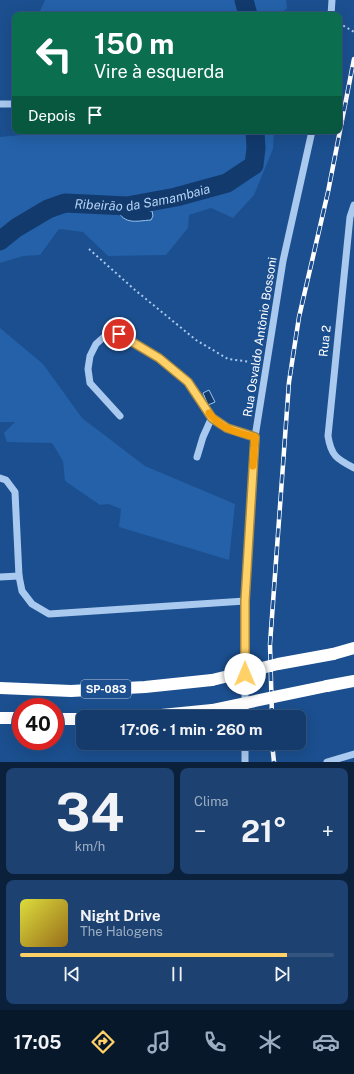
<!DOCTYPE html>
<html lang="pt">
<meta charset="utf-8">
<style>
:root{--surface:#143b6b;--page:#1d4271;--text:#f1f3f6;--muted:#9dadc1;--line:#33557e;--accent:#ffd166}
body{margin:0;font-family:"Public Sans",sans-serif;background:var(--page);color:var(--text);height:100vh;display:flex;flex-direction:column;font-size:15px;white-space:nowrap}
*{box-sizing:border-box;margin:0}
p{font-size:13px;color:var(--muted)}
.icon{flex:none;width:22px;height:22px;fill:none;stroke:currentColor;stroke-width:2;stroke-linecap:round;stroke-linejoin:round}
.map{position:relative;height:762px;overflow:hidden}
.sheet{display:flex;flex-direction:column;gap:6px;padding:6px;background:#0b203b;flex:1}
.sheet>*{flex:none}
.hud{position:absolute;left:12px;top:12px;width:330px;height:122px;border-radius:8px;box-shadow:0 4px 16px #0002,0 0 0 1px var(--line);background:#0b6e4f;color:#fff;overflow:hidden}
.speed{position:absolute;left:12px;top:698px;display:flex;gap:8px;font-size:20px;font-weight:700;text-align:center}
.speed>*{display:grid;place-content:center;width:52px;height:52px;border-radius:50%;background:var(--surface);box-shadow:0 4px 16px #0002,0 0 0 1px var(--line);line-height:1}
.speed .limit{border:6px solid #d22;background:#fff;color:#111}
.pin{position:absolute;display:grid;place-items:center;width:34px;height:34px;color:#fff;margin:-17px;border:2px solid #fff;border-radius:50%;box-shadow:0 1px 4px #0007}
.me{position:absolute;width:44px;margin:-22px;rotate:0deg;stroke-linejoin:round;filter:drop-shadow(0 0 3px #0008)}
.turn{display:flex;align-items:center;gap:14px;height:84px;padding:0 16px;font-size:18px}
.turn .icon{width:52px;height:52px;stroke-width:2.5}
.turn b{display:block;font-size:28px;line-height:34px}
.then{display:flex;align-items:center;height:38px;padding:0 16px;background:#0003;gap:8px;font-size:15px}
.big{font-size:30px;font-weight:700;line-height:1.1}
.sheet .card{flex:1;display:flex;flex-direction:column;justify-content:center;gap:6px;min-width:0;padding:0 14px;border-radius:8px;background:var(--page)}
.sheet .dial{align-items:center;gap:0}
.dial b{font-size:52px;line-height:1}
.song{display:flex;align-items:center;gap:12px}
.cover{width:48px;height:48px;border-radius:6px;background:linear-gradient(135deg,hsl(60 70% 55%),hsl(40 70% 35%))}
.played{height:4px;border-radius:2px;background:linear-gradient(90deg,var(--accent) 85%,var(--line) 85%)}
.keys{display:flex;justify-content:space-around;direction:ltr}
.heat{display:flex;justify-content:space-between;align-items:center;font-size:22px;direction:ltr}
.sheet .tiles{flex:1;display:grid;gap:6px;grid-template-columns:1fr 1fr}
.card:last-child{grid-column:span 2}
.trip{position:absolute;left:76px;top:710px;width:230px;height:40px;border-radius:8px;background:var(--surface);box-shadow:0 4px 16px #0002,0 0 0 1px var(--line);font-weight:700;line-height:40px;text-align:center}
.tabs{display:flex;height:64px;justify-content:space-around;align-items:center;background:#08182b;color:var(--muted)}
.tabs .icon{width:28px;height:28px}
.tabs .on{color:var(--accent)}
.tabs b{font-size:18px;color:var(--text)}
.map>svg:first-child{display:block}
.green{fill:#2461a8}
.water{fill:#123a6d;stroke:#9cc4f0}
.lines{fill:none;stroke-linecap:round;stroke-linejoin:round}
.river{stroke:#123a6d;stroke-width:19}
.path{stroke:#a9c9ee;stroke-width:2;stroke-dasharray:2 3;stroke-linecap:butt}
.minor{stroke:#a9c9ee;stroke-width:7}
.highway{stroke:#fff;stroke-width:12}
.rail-casing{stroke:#fff;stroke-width:4.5}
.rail{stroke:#1b4f8f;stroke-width:3;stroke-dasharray:9;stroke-linecap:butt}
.highway-bridge{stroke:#fff;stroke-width:12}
.route-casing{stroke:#a68842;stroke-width:10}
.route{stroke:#ffd166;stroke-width:7}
.slow{stroke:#f59e0b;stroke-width:7}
.labels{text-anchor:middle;stroke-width:4;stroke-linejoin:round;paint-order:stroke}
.shield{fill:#1b4f8f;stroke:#bbcadd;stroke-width:1}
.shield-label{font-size:11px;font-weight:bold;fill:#fff}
.street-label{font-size:12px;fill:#fff;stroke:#1b4f8f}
.water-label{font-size:13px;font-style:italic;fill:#b5d3f5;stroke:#1b4f8f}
</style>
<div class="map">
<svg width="354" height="762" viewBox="0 0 354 762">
<rect width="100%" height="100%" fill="#1b4f8f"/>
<g class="green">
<polygon points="45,0 286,0 287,8 280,15 55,15 40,11"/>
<polygon points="65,131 274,131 273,149 254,195 233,218 211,208 189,215 188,228 166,255 108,256 83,232 59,229 40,255 23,256 0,263 0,137"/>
<polygon points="0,328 43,364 82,418 145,466 235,504 229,560 119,527 121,509 108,504 100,505 65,481 63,461 52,443 7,442 4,433 15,422 0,422"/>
</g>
<g class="water">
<path d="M135 209 152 211 153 216 151 220C136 221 125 225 117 210Z"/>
<polygon points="209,390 215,402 208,405 203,393"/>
</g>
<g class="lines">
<g class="river">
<polyline points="244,0 248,15"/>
<path id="s1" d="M0 241 16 228 48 209 65 203 127 206 176 197 227 183 254 165 256 148 255 131"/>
</g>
<g class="path">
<polyline points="339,23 354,32"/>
<polyline points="89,249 135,290 196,340 228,359 259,363"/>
</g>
<g class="minor">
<polyline points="331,15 332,0"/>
<polyline points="0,104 15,104"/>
<path d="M354 205 350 217 328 436C331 456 337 459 354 468"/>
<polyline points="120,416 90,383 88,369 90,356 96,344 105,336 119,334 159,358 188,382 212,417 227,428 255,437"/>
<polyline points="197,457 203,437 212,417"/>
<polyline points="0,478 6,480 15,492 19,576 22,591 32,604 49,614 245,601"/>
<polyline points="0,577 19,576"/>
<polyline points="245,717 245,601 255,437 283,261 312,131"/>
<polyline points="245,743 245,762"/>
<polyline points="327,762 354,754"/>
</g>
<g class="highway">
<polyline points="333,654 354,648"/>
<polyline points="327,686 354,681"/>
<polyline points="0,688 71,691 145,687 212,680"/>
<polyline points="141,717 212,710"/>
<polyline points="0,718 21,718"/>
<polyline points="55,719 83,719"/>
</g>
<defs>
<g id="rail">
<polyline points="272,717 270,644 289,382 299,317 328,192 354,59"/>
<polyline points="272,743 274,762"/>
</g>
</defs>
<use href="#rail" class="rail-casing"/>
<use href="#rail" class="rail"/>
<g class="highway-bridge">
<polyline points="212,680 278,664 333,654"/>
<polyline points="212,710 327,686"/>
</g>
</g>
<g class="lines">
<defs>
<polyline id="route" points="119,334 159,358 188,382 212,418 227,428 255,437 245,601 245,674"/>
</defs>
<use href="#route" class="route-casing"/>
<use href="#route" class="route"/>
<path class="slow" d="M209 413C219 428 238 433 255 437L253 466"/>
</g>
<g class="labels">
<rect class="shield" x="81" y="680" width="50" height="18" rx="3"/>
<g class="shield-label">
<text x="106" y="693">SP-083</text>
</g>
<g class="street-label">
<text transform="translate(260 337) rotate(-81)" y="4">Rua Osvaldo Antônio Bossoni</text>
<text transform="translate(325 341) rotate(-84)" y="4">Rua 2</text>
</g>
<g class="water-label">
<text dy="5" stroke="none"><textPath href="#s1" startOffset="154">Ribeirão da Samambaia</textPath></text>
</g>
</g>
</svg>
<div class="speed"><div class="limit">40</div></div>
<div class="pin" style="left:119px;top:334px;background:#d93025"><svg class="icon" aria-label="arrive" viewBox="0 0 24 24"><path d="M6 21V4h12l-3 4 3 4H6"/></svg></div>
<svg class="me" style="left:245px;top:674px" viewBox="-20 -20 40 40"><circle r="19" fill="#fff"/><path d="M0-13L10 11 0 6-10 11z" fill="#ffd166"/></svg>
<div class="trip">17:06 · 1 min · 260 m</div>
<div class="hud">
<div class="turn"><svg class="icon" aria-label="left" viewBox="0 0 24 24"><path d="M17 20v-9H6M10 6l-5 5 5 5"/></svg><div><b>150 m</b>Vire à esquerda</div></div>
<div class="then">Depois<svg class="icon" aria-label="arrive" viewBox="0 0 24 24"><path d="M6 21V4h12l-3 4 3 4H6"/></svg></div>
</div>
</div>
<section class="sheet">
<div class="tiles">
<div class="card dial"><b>34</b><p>km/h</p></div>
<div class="card"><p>Clima</p>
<div class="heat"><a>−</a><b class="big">21°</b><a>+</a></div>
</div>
<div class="card">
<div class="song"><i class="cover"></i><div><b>Night Drive</b><p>The Halogens</p></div></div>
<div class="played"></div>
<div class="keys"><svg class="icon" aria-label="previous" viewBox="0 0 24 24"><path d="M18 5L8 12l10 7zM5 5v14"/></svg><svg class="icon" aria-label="pause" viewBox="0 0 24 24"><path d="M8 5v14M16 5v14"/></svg><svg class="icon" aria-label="next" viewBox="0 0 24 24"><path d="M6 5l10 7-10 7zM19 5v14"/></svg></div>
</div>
</div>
</section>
<nav class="tabs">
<b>17:05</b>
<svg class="icon on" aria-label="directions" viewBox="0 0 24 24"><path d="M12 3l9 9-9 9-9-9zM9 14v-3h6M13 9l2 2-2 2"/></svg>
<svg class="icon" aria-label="music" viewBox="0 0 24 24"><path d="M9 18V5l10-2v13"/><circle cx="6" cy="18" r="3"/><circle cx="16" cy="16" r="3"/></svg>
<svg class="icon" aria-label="phone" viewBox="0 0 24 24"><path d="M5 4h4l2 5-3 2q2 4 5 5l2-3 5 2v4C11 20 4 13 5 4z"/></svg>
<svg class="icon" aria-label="climate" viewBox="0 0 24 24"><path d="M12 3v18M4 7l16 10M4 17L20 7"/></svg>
<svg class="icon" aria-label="car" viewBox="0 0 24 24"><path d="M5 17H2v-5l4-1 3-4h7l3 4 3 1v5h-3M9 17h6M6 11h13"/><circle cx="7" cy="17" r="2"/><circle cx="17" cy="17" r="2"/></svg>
</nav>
